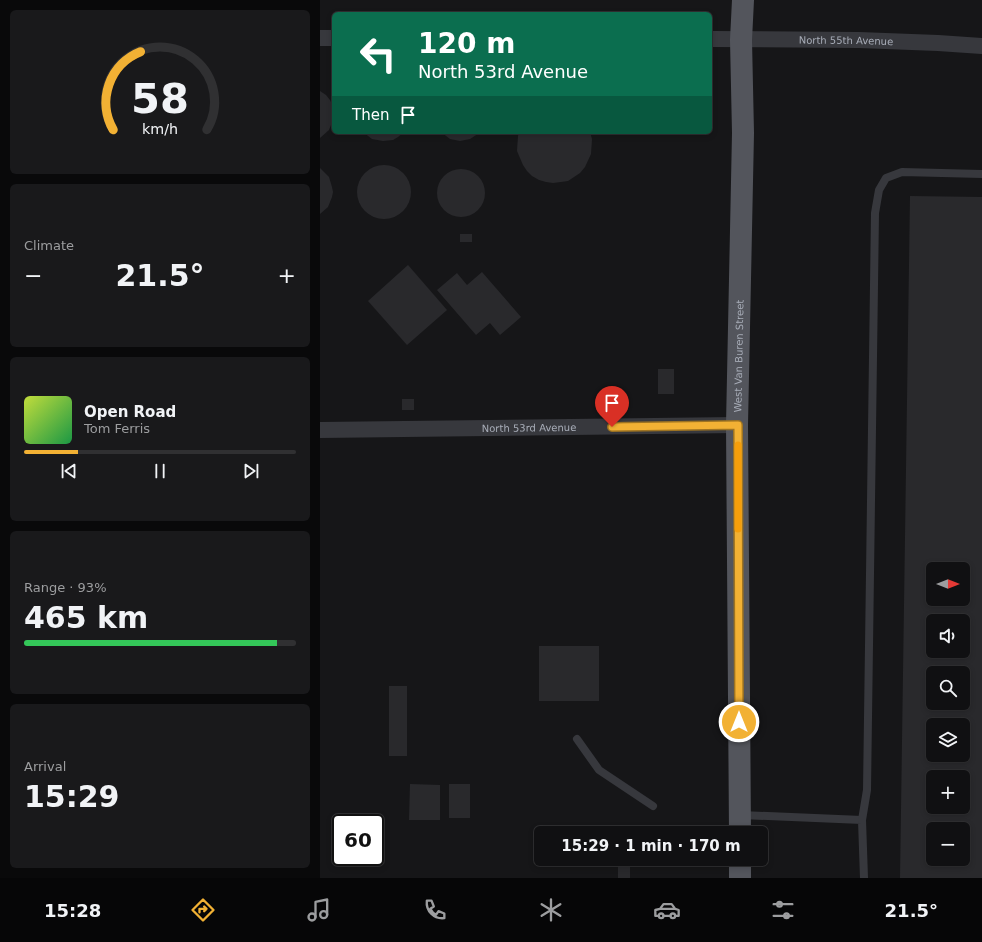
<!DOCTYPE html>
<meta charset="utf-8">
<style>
:root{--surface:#101012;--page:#19191b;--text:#f1f3f6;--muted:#9c9d9f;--line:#303032;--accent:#f2b134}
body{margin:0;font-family:"DejaVu Sans",sans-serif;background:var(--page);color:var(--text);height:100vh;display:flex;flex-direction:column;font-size:15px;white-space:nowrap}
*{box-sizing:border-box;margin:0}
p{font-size:13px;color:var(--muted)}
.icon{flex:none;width:22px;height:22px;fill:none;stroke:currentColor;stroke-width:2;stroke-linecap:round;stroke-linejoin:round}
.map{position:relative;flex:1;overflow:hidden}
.details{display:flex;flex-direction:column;gap:10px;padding:10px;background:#09090a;width:320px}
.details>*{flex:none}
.guide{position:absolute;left:12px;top:12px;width:380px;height:122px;border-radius:6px;box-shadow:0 2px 6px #0003,0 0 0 1px var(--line);background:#0b6e4f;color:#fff;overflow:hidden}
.needle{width:26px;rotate:90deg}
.fabs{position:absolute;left:606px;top:562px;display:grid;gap:8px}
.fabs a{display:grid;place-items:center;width:44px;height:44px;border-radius:6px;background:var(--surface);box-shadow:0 2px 6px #0003,0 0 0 1px var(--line);font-size:20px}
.speed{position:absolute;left:12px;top:814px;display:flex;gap:8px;font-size:20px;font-weight:700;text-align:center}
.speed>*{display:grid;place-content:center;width:52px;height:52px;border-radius:50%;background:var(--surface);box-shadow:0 2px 6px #0003,0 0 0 1px var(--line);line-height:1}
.speed .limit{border:2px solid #111;border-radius:6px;background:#fff;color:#111}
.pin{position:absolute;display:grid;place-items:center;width:34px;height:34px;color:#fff;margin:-41px -17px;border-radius:50% 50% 50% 0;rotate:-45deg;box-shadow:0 0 4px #0007}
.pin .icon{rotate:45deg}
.me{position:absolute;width:44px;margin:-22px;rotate:0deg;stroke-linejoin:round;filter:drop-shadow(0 0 3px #0008)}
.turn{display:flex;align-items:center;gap:14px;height:84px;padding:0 20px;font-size:18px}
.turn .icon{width:52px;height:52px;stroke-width:2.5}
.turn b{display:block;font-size:28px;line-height:34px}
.then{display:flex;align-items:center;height:38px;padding:0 20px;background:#0003;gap:8px;font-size:15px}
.big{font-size:30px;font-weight:700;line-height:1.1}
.details .card{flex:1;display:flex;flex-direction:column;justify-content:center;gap:6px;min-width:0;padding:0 14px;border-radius:6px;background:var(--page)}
.details .dial{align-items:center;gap:0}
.dial svg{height:104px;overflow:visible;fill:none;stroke:var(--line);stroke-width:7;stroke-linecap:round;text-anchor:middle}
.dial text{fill:var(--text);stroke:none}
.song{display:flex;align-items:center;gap:12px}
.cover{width:48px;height:48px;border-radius:6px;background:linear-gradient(135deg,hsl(70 70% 55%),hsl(140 70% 35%))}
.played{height:4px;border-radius:2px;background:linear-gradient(90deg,var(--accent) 20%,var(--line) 20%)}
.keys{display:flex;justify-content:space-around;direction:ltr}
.heat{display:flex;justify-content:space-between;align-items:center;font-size:22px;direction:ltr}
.charge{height:6px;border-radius:3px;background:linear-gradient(90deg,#34c759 93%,var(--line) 0)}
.trip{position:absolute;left:214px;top:826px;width:234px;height:40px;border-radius:6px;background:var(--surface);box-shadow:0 2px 6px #0003,0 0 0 1px var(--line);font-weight:700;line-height:40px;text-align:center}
.tab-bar{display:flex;height:64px;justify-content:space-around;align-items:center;background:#060607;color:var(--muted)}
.tab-bar .icon{width:28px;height:28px}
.tab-bar .on{color:var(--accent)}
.tab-bar b{font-size:18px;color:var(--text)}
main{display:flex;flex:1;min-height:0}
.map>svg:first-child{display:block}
.building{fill:#29292c;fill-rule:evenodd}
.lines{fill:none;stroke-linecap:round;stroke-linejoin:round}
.service{stroke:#37383d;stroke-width:8}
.minor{stroke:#37383d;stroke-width:16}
.primary{stroke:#53555c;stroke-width:22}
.route-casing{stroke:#9d7322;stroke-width:10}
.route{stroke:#f2b134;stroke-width:7}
.slow{stroke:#f59e0b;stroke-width:7}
.labels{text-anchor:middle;stroke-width:4;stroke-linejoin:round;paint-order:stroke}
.street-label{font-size:10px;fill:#a8adb8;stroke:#111113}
</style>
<main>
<section class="details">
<div class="card dial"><svg viewBox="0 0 100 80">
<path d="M14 69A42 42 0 1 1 86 69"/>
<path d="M14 69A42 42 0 0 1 35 9" stroke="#f2b134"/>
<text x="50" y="56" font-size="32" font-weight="700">58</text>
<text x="50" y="72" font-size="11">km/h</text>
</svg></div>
<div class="card"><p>Climate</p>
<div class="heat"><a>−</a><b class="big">21.5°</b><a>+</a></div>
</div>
<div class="card">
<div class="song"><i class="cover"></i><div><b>Open Road</b><p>Tom Ferris</p></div></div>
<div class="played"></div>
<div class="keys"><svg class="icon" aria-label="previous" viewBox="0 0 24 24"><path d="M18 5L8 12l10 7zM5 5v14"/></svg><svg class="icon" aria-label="pause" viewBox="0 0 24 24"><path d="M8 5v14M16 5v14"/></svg><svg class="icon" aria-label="next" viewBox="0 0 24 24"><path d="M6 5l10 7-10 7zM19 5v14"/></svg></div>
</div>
<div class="card"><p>Range · 93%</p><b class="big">465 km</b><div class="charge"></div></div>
<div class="card"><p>Arrival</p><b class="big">15:29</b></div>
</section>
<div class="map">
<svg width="662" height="878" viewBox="0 0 662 878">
<rect width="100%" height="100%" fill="#161618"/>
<g class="building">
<polygon points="0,91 6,95 10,100 12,104 14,115 11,125 9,130 0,138"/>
<polygon points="43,132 84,132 78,137 73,140 63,141 52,139"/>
<polygon points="121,132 161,132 150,139 140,141 130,139"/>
<polygon points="199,132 270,132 272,139 271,154 265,167 260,173 248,181 241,182 233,183 226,182 219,180 212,176 207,171 203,165 197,151 198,136"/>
<circle cx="64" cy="192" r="27"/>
<polygon points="0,168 9,177 12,187 13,192 12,197 8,207 0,214"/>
<circle cx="141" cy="193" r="24"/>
<path d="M590 196 662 197V878H580ZM613 569H643V599H613ZM613 621H643V651H613ZM613 673H643V703H613ZM613 725H643V755H613ZM613 777H643V807H613ZM613 829H643V859H613Z"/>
<rect x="140" y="234" width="12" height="8"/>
<polygon points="88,265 127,310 87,345 48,301"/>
<polygon points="162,272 201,317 180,335 170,323 156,335 117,290 137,273 147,285"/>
<rect x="338" y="369" width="16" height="25"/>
<rect x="82" y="399" width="12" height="11"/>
<rect x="219" y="646" width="60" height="55"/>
<rect x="69" y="686" width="18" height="70"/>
<polygon points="90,784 120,785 120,820 89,820"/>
<rect x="129" y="784" width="21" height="34"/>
<rect x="298" y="859" width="12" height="19"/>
</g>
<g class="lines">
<g class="service">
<polyline points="257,739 279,770 333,806"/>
<polyline points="421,815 542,820 544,878"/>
<polyline points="542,820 547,790 555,213 559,190 566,178 582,172 662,174"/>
</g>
<g class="minor">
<polyline points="0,38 14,38"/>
<path id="s1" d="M390 39 539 40 618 43 662 46"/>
<path id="s2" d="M0 430 417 425"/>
</g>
<g class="primary">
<path id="s3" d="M420 833 417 425 423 133 421 40 423 0"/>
<polyline points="420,859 420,878"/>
</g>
</g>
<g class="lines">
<defs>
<polyline id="route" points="292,427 418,425 419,722"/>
</defs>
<use href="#route" class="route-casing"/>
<use href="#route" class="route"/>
<polyline class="slow" points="418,445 418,529"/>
</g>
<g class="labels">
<g class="street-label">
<text dy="4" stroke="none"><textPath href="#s1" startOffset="136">North 55th Avenue</textPath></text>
<text dy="4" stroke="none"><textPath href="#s3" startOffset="477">West Van Buren Street</textPath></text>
<text dy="4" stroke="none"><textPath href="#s2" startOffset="209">North 53rd Avenue</textPath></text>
</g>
</g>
</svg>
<div class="fabs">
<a><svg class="needle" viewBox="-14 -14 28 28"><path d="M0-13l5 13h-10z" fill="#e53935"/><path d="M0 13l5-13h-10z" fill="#9c9d9f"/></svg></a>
<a><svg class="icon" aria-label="sound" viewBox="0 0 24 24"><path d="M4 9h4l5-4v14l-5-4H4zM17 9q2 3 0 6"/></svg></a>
<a><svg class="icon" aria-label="search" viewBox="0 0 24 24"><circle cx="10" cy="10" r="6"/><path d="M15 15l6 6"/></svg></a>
<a><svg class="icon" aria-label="layers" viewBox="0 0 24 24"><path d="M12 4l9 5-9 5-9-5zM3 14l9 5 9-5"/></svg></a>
<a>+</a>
<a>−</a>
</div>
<div class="speed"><div class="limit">60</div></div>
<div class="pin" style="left:292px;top:427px;background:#d93025"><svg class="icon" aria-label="arrive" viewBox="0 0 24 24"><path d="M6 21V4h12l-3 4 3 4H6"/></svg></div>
<svg class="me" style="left:419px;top:722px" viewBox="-20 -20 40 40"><circle r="17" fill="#f2b134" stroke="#fff" stroke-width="3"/><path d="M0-11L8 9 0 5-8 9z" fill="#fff"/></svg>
<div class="trip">15:29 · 1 min · 170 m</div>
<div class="guide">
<div class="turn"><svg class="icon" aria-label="left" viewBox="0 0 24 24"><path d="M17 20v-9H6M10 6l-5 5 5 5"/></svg><div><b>120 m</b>North 53rd Avenue</div></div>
<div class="then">Then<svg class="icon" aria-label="arrive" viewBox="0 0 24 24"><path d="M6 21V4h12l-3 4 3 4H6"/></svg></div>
</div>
</div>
</main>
<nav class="tab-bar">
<b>15:28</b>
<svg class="icon on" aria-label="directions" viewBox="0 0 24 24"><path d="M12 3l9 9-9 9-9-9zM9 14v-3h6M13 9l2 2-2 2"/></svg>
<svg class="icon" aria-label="music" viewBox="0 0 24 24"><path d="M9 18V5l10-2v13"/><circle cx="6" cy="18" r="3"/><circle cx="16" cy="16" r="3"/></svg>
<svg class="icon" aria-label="phone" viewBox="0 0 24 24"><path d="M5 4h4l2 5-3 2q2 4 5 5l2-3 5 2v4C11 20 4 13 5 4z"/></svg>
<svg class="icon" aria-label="climate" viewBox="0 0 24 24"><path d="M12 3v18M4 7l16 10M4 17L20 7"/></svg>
<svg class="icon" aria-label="car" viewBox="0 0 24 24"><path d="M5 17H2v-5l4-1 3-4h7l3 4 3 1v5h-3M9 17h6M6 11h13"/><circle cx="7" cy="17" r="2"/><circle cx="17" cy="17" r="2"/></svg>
<svg class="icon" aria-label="filters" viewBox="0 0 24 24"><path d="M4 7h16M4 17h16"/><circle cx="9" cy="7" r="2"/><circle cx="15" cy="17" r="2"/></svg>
<b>21.5°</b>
</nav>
